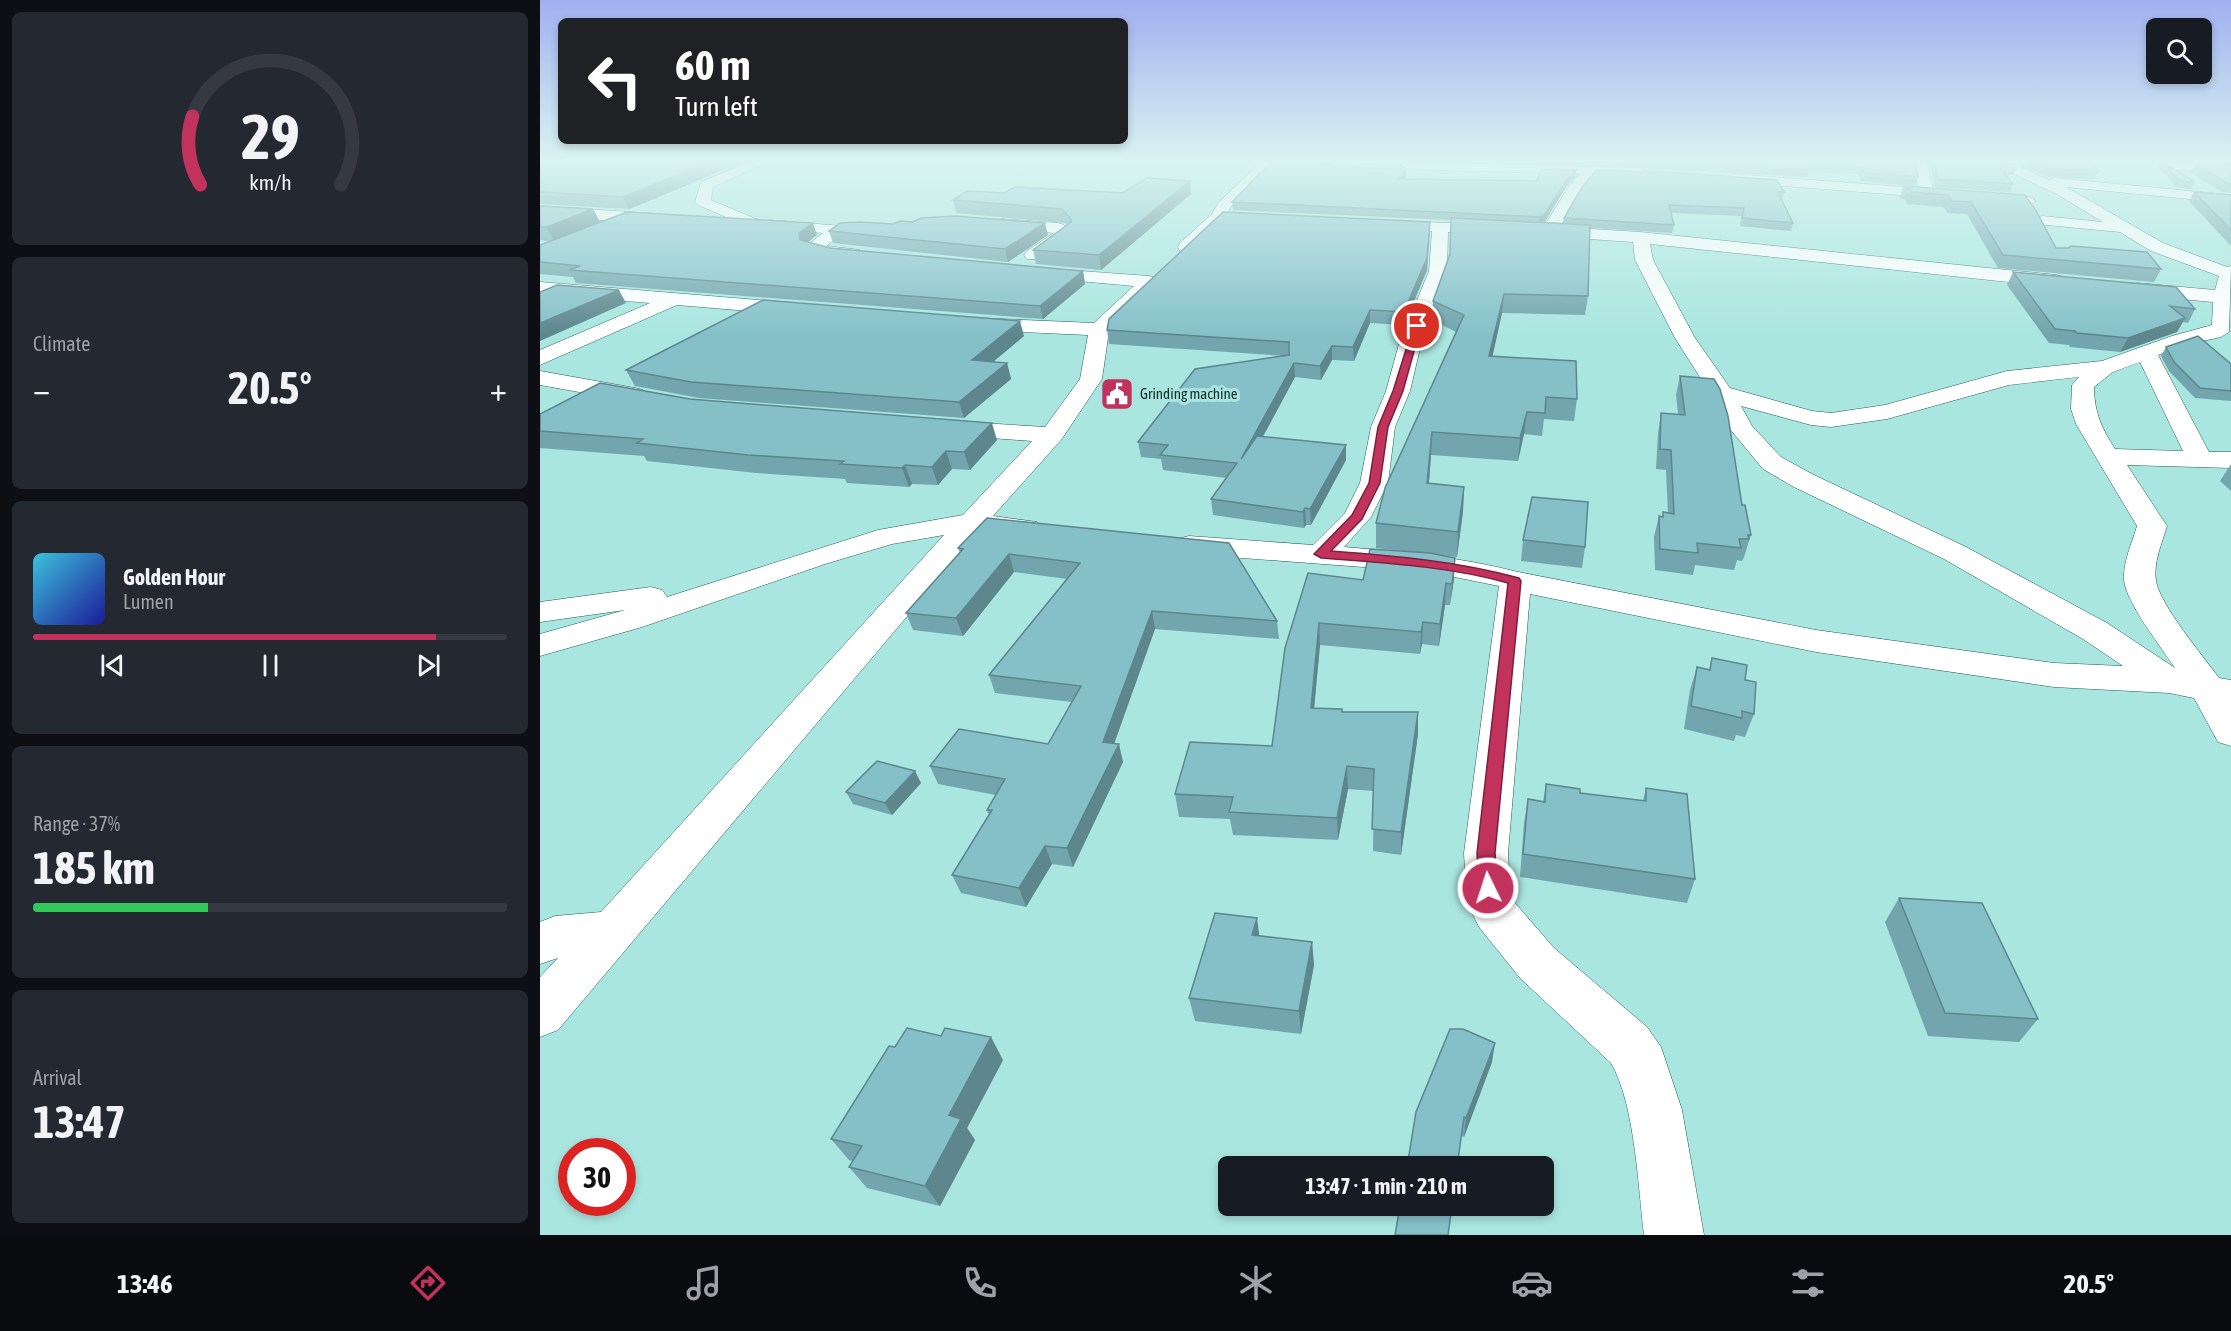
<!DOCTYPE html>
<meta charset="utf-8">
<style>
:root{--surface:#171b24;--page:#242831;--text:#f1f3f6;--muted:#9ea1a6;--line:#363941;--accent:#c1325c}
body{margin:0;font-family:"Asap Condensed",sans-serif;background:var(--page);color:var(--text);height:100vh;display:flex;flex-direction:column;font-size:22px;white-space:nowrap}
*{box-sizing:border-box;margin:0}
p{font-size:20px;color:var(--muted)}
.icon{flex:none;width:33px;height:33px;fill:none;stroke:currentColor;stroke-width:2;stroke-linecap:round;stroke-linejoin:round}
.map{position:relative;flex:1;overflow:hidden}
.drawer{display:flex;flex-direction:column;gap:12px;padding:12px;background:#0d0f14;width:540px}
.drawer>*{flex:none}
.hud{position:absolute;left:18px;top:18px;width:570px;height:126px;border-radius:9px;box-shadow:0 3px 9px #0003;background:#202124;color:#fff;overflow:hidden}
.controls{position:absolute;left:1606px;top:18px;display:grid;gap:12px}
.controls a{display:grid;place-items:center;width:66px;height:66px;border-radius:9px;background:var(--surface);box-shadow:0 3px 9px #0003;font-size:30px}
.speed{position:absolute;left:18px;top:1138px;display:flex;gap:12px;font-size:30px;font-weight:700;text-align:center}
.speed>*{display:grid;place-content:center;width:78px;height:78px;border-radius:50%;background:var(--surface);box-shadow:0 3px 9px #0003;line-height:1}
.speed .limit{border:9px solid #d22;background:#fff;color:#111}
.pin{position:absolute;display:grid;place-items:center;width:51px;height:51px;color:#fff;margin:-26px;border:3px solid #fff;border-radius:50%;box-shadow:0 2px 6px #0007}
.me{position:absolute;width:66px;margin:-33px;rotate:356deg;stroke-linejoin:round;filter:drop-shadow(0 0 4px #0008)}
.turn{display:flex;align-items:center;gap:21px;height:126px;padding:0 18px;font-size:27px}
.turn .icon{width:78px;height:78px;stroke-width:2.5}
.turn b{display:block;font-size:42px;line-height:51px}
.big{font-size:45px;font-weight:700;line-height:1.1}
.drawer .card{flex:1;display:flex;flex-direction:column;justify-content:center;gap:9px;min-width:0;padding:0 21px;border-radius:9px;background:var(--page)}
.drawer .dial{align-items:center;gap:0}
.dial svg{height:156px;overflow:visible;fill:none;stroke:var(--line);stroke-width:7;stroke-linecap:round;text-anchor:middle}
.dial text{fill:var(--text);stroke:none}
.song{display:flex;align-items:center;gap:18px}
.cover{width:72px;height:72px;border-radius:9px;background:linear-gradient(135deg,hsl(190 70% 55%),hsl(240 70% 35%))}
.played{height:6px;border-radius:3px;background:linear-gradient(90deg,var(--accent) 85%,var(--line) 85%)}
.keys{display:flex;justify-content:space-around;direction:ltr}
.heat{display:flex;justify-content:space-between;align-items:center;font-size:33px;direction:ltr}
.charge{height:9px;border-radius:4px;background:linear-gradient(90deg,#34c759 37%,var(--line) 0)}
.trip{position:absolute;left:678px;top:1156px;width:336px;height:60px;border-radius:9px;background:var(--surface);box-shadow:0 3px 9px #0003;font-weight:700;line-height:60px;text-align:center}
.menu{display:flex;height:96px;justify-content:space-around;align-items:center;background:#090b0e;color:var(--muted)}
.menu .icon{width:42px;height:42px}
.menu .selected{color:var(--accent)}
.menu b{font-size:27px;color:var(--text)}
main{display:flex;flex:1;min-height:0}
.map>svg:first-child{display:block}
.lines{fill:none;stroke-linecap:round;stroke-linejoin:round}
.street-casing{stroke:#215d59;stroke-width:1}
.street{fill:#fff;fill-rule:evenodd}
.wall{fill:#72a5ad}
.shaded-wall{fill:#5d868d}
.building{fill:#85c0c9;stroke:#5d868d;stroke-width:1.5}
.route{fill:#c1325c;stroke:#7d203c;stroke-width:1.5}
.labels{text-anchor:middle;stroke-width:6;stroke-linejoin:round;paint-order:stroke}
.far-poi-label{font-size:15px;fill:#172f2d;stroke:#aae6e0;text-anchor:start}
</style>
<main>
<section class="drawer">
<div class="card dial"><svg viewBox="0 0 100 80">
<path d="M14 69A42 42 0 1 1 86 69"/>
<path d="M14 69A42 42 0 0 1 10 34" stroke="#c1325c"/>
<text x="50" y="56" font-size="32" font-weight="700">29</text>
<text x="50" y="72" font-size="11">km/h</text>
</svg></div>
<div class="card"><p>Climate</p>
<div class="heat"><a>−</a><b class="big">20.5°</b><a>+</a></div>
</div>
<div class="card">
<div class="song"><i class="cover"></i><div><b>Golden Hour</b><p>Lumen</p></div></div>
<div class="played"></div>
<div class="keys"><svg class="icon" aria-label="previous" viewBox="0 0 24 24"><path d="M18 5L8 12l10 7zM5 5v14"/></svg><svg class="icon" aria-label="pause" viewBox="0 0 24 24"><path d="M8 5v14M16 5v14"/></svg><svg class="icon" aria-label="next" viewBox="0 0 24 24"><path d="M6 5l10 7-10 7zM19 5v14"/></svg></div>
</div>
<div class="card"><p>Range · 37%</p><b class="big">185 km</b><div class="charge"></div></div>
<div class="card"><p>Arrival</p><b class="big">13:47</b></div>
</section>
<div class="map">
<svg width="1691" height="1235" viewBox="0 0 1691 1235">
<rect width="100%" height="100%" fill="#aae6e0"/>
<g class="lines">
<defs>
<g id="street">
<path d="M209 162H227L173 187 171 200 223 222 229 220 302 226 304 232 286 246 320 250 323 254 320 258C306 261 274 260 265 247L283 233 223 228 217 230 158 205 155 202 161 182Z"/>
<polygon points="721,162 735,162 690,208 685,219 652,251 640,251 638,247 640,243 672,214 678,203"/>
<path d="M865 162 1100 168 1107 172 1100 176 1055 175 1039 193 1020 227 1100 232 1516 275 1523 277 1525 281 1523 285 1516 287 1110 244 1113 260 1155 338 1190 388 1272 411 1291 413 1345 405 1467 371 1562 361 1632 336 1672 325 1673 302 1597 295 1590 293 1588 289 1590 285 1597 283 1675 290 1679 276 1611 251 1580 232 1496 224 1494 221 1502 216 1563 222 1515 193 1454 165 1452 162H1469L1509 180 1515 178 1691 195V203L1526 187 1623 243 1687 267 1691 266 1689 332 1681 337 1644 345 1618 355 1669 452H1691V468L1587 465 1627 526C1622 543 1613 563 1616 581 1620 605 1663 656 1679 678L1691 680V746L1678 742 1654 698 1629 693 1514 687 1276 652 990 594 968 853 970 888 975 903 1014 948 1107 1027 1121 1047 1142 1110 1164 1235H1104C1098 1186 1095 1104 1071 1063L980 978 939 927 932 913 926 888 924 853 959 586 890 572 649 554 638 551 634 545 638 539 649 536 773 545 805 513 820 483 831 427 846 391 859 344 889 271 892 231 844 229 838 227 836 224 838 221 954 224 962 229 954 234 908 232 907 271 881 344 870 391 855 427 848 483 831 517 804 547C863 552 920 557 978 572L1276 630 1514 663 1583 666 1543 639 1404 559 1254 487 1223 469 1190 429 1170 393 1135 338 1095 260 1093 242 1004 236 996 231 1005 225 1028 188 1040 174 868 169 861 165ZM1600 362 1643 451 1575 449C1562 429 1554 412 1554 387L1573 372ZM1539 377 1532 385 1531 409 1536 424 1597 526C1592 543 1583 562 1584 580 1586 603 1622 648 1635 668L1567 623 1426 547 1274 475 1241 457 1212 426 1201 406 1271 425 1291 427 1347 419 1469 385Z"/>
<polygon points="1371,162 1385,162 1387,164 1393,189 1489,197 1496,201 1489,205 1193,182 1186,178 1193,174 1378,188 1375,167"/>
<polygon points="1623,162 1691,164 1691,172 1626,169 1619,165"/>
<polygon points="0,206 120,214 128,219 120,224 0,216"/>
<polygon points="462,219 518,223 524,225 532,234 499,259 487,259 484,255 487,251 514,233 456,227 454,224"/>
<polygon points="500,268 609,276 616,278 618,282 616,286 610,287 609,293 569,331 562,379 521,440 453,516 497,522 502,528 497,534 487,537 439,531 18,1030 0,1037 0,977 18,958 0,964 0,922 15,916 61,912 404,535 352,544 285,564 102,627 0,656 0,634 85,610 0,622 0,602 111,587 122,590 127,597 338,530 423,515 492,441 409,435 400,433 397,428 400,423 409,421 505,427 540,379 548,335 438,330 431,328 428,324 431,320 438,318 554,323 594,286 494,277 491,273 494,269"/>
<polygon points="0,282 255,303 262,305 265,309 262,313 255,315 137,305 0,365 0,350 110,303 0,294"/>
<polygon points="0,371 95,388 103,390 107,395 103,400 95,402 0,385"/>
</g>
</defs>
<use href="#street" class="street-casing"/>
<use href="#street" class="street"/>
</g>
<g class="wall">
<polygon points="0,162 203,162 89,209 0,204"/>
<polygon points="1004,162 1376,162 1378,177 1375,186 1321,181 1318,174 1269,172 1267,177"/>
<polygon points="1387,162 1465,162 1477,168 1474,175 1466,175 1473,184 1470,192 1395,187 1391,167"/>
<polygon points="1474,162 1551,162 1559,171 1555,179 1507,177"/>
<polygon points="1620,162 1623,162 1655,182 1651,189 1637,187 1618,167"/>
<polygon points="1656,164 1691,165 1691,193 1682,192 1651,173"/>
<polygon points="790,166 866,170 866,177 865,179 997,181 1035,177 1026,187 1004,222 1023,223 1024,218 1042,187 1244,192 1242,200 1253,223 1251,231 1200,226 1202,216 1131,213 1134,225 1132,233 1050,228 1048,296 1045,315 962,313 952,356 1037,399 1034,421 1004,419 1002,436 984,434 978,461 891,455 889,483 924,487 923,511 917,557 900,555 914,579 910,605 905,605 899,646 882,644 880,654 780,645 774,708 802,712 878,712 878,734 861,855 833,851 834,791 808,789 798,840 693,835 690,819 639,817 635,794 732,746 745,648 823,580 870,552 836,548 836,523 916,332 892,320 893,301 910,254 911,220 693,210 692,202"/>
<polygon points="1363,186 1485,195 1516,248 1621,269 1614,282 1458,268 1427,214 1408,213 1403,207 1367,204 1366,200 1360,198"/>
<polygon points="1654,192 1691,195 1691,246 1649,201"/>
<polygon points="464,193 583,193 651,194 561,270 496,264 493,250 527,225 525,223 416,213 413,200"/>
<polygon points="0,206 53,209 60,222 277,235 268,242 290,248 543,271 545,284 503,319 36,283 33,277 0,274 0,245 10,241 0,240"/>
<polygon points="289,231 508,235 468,262 293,243"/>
<polygon points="890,233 887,270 864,325 830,323 814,361 792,360 781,380 755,377 723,437 806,460 771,525 766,525 764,528 673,515 671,499 686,478 623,470 621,459 601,457 598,442 745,356 569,344 567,330"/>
<polygon points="1473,272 1655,309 1648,323 1643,322 1637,332 1580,352 1530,347 1529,345 1509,343 1467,285"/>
<polygon points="484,336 453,362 467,363 471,379 424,418 159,398 95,386 86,370"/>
<polygon points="1626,347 1691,364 1691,401 1655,398 1629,371 1621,356"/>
<polygon points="1140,376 1202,505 1211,535 1204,557 1202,561 1197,560 1194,570 1155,565 1153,575 1115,570 1114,537 1119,516 1122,517 1123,512 1128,513 1126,470 1116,469 1118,433 1121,413 1138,414 1136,395"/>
<polygon points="150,399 457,440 430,470 412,469 398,485 372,484 369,487 307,483 305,479 216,473 107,461 104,456 0,448 0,414"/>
<polygon points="1691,464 1691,491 1680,481"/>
<polygon points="447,518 737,621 739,639 615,629 574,743 583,762 533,867 512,864 486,907 421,893 412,875 449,815 447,810 456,795 398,784 390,766 508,744 532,702 455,693 449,675 527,579 474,572 423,636 373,630 366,613 420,553 418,548"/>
<polygon points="983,540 1045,547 1042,568 981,561"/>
<polygon points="1172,658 1205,680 1214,714 1205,737 1196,735 1194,741 1144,729 1150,690 1157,667 1169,670"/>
<polygon points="381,783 352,815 313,804 306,792"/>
<polygon points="1006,784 1040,793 1103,801 1106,788 1155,879 1147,903 980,877 984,823 988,799 1003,802"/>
<polygon points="1359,898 1498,1019 1479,1042 1388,1036 1345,922"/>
<polygon points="719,936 772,942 774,965 761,1034 655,1021 649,998"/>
<polygon points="463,1060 427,1128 435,1140 400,1206 327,1188 309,1167 313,1161 309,1160 291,1139"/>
<polygon points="952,1062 924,1137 922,1136 867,1167"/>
</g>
<g class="shaded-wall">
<polygon points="170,162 203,162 89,209 83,197"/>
<polygon points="787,162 794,162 783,172 783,165"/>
<polygon points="866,170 866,177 859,186 859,179"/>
<polygon points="1036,170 1035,177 1026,187 1004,223 999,225 999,217 1027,180"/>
<polygon points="650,181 651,194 561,270 559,255"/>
<polygon points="53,209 60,222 14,241 7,227"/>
<polygon points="890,222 887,270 864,325 864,312"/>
<polygon points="273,223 277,235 264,245 260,240 259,233"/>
<polygon points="505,223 508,235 468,262 465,249"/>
<polygon points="543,271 545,284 503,319 500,306"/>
<polygon points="79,290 86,303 0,341 0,323"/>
<polygon points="964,294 962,313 948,377 949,356"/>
<polygon points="830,310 830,323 814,361 813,347"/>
<polygon points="1645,318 1637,332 1580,352 1588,338"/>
<polygon points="480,321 484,336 436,376 432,360"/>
<polygon points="792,346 792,360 781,380 780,366"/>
<polygon points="467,363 471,379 424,418 419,402"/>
<polygon points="754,363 755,377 702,474 701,459"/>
<polygon points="987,412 984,434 978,461 980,438"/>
<polygon points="452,423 457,440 430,470 424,452"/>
<polygon points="892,432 891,455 887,507 887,483"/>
<polygon points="806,445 806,460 771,525 770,509"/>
<polygon points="406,451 412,469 398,485 392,467"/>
<polygon points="365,465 372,484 369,487 362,468"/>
<polygon points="924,487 923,511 917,557 918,532"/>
<polygon points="765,508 766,525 764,528 763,512"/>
<polygon points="469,554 474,572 423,636 416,618"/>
<polygon points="915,558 914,579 910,605 912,584"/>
<polygon points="906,583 905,605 899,646 900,624"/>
<polygon points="612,611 615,629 568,761 563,742"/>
<polygon points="883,622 882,644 880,654 881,632"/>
<polygon points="779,623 780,645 772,731 771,708"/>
<polygon points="878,712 878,734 861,855 861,832"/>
<polygon points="579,744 583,762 533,867 527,848"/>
<polygon points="807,766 808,789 798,840 797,818"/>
<polygon points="375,771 381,783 352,815 345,803"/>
<polygon points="505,846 512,864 486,907 479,888"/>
<polygon points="717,918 720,941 712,935"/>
<polygon points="772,942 774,965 761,1034 759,1011"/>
<polygon points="451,1037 463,1060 427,1128 435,1140 400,1206 385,1186 409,1115"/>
<polygon points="955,1043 952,1062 924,1137 926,1118"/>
</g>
<g class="building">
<polygon points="0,162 170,162 83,197 0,192"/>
<polygon points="731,162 787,162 783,165 866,170 859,179 997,181 1001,169 1036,170 1027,180 1004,215 999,217 692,202"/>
<polygon points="1130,162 1376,162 1378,177 1324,173 1320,167 1269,165 1269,170"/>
<polygon points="1394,162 1465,162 1477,168 1459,167 1473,184 1398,179"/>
<polygon points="1494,162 1551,162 1559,171 1510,169"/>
<polygon points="1622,162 1623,162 1655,182 1640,181"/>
<polygon points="1656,164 1691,165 1691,184 1686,183"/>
<polygon points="1057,170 1140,173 1237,180 1244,192 1238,192 1253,223 1202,218 1204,208 1129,205 1134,225 1024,218 1042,187"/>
<polygon points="607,178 650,181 559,255 493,250 531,222 531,219 522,209 413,200 427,191 464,193 475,187 583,193"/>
<polygon points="1363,186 1485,195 1496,211 1516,248 1528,248 1531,246 1607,252 1621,269 1463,255 1431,202 1412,201 1407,195 1371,192 1370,189"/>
<polygon points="1654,192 1691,195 1691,230"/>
<polygon points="0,206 53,209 7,227 0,227"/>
<polygon points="87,212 273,223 259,233 260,240 290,248 543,271 500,306 29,270 40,266 0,262 0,245"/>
<polygon points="683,212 890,222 887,258 864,312 830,310 813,347 792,346 780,366 754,363 701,459 717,436 806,445 770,509 765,508 763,512 671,499 697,463 620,455 628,445 598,442 655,369 749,355 749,342 567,330 569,319"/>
<polygon points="415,216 505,223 465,249 289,231 300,223 320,222 353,224 361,221 373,222 381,218"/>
<polygon points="911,218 1050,225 1048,296 964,294 949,356 1036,361 1037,399 1006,397 1005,413 987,412 980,438 892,432 887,483 924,487 918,532 836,523 845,488 924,315 893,301 910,254"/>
<polygon points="1473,272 1636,287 1655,309 1630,306 1645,318 1588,338 1537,333 1535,331 1515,329"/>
<polygon points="17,285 79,290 0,323 0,292"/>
<polygon points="223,300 480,321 432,360 467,363 419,402 151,382 86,370"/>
<polygon points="1658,336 1691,364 1691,391 1660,388 1634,362 1626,347"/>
<polygon points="1140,376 1174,379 1180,389 1188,416 1202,505 1205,505 1211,535 1208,535 1209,539 1199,539 1201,548 1157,543 1158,553 1120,549 1119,516 1123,517 1123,512 1134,514 1131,450 1120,449 1121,413 1145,415"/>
<polygon points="60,383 150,399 452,423 424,452 406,451 392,467 365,465 362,468 300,464 304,461 208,455 97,443 103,439 0,431 0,414"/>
<polygon points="992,497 1048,502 1045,547 983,540"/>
<polygon points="447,518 689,543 737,621 612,611 563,742 579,744 527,848 505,846 479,888 412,875 452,810 447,810 465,779 390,766 419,729 508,744 541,686 449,675 540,563 469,554 416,618 366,613 423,549 418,548"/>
<polygon points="830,549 890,553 915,558 912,584 906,583 900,624 883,622 881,632 779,623 771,708 802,709 802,712 878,712 861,832 832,829 834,769 807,766 797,818 689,812 693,797 635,794 650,742 732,746 745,648 768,573 823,580"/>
<polygon points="1172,658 1207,665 1205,680 1216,682 1214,714 1202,711 1202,718 1151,706 1157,667 1170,670"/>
<polygon points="337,761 375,771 345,803 306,792"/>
<polygon points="1006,784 1040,789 1040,793 1106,801 1106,788 1147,794 1155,879 983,854 988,799 1005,802"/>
<polygon points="1359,898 1442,903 1498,1019 1405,1013"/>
<polygon points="675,913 717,918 712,935 772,942 759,1011 649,998"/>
<polygon points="367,1028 401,1036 405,1028 451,1037 409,1115 421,1119 385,1186 309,1167 322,1146 291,1139 349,1046 355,1047"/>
<polygon points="910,1029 923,1029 955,1043 926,1118 924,1117 917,1167 867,1167 876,1112"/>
<polygon points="860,1206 912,1206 908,1235 855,1235"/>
</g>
<linearGradient id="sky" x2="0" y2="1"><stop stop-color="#a0b0f0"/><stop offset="0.48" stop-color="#d9f4f1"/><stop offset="1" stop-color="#d9f4f1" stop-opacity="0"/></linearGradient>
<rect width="1691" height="335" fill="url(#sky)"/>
<path class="route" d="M874 324 881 326 863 391 848 427 840 483 822 519 791 551C856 556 916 561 979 578L981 581 955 853 958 888 955 893 948 895 942 893 939 888 937 853 968 583C907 566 844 563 781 558L774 554 812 515 829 483 838 427 853 391Z"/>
<defs>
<symbol id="civic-square" viewBox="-11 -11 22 22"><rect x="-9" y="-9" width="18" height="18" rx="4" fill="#c1325c" stroke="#aae6e0"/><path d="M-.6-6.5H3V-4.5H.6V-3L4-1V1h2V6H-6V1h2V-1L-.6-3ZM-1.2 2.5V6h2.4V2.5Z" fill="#fff"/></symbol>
</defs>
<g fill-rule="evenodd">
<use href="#civic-square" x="558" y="375" width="38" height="38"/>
</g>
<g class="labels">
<g class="far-poi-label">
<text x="600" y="399">Grinding machine</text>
</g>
</g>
</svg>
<div class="controls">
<a><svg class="icon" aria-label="search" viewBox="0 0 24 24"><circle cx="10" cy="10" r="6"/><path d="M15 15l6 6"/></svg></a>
</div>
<div class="speed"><div class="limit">30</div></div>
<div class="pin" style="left:877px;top:326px;background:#d93025"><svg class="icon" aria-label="arrive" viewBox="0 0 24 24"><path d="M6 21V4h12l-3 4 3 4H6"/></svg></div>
<svg class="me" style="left:948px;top:888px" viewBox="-20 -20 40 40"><circle r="17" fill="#c1325c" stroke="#fff" stroke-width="3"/><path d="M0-11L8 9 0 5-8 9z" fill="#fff"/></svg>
<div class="trip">13:47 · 1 min · 210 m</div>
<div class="hud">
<div class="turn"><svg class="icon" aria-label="left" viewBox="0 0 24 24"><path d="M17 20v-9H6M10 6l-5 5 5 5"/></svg><div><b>60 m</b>Turn left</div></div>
</div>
</div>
</main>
<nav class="menu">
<b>13:46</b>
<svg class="icon selected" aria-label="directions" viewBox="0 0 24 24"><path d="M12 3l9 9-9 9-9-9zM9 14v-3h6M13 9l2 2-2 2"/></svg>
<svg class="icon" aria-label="music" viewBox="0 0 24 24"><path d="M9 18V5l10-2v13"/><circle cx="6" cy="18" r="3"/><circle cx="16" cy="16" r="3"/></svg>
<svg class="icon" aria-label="phone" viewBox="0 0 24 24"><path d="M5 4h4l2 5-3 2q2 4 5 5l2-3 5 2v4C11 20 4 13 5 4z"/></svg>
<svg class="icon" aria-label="climate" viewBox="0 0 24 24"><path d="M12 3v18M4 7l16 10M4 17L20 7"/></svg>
<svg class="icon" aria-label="car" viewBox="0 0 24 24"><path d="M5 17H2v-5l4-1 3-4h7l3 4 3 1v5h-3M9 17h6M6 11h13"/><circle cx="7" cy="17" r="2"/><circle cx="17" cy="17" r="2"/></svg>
<svg class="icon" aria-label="filters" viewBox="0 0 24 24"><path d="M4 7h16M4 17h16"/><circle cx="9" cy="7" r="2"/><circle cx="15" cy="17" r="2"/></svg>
<b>20.5°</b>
</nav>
